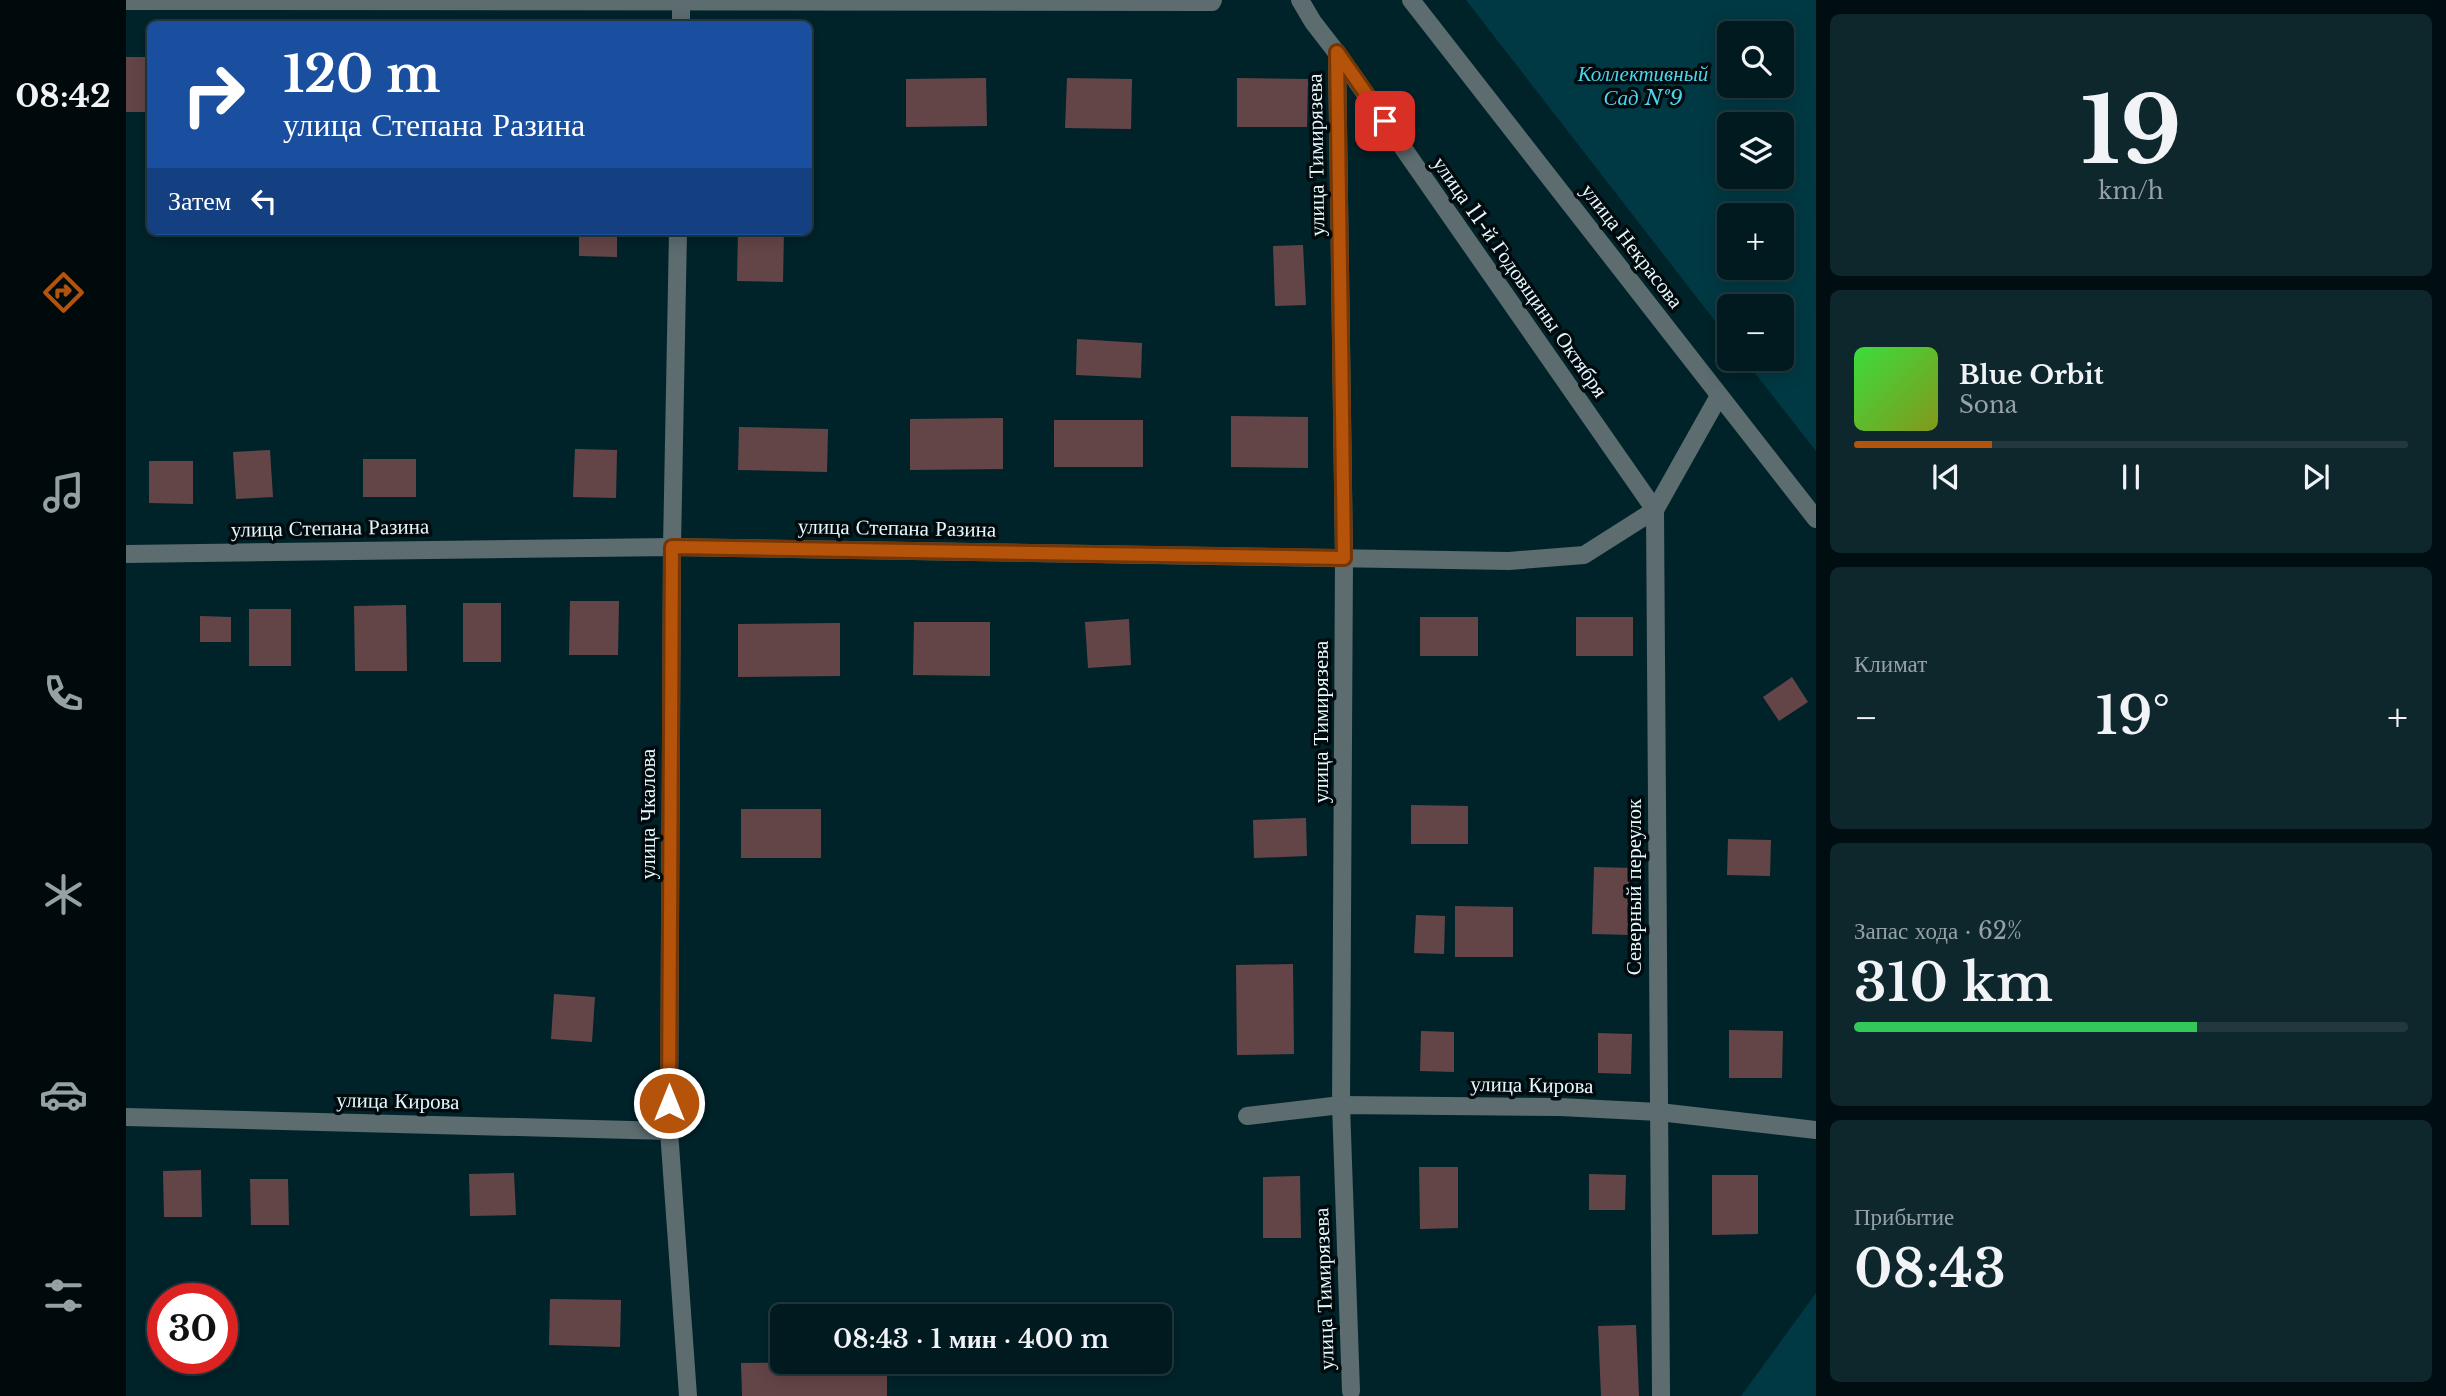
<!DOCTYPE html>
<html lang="ru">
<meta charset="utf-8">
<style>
:root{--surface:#001a20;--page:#0e272d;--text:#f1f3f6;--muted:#95a1a5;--line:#22383e;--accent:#b45309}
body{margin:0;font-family:"Libre Baskerville",serif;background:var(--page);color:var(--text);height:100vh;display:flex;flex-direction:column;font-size:26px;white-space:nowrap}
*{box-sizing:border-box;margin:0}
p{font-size:23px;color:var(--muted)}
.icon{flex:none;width:38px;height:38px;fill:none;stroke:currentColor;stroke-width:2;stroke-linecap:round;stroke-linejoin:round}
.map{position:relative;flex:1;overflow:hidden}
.details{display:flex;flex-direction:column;gap:14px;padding:14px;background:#000e12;width:630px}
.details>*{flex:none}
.banner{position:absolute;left:21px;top:21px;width:665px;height:214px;border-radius:10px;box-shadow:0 4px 18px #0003,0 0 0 2px var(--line);background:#1a4fa0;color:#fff;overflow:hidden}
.fabs{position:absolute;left:1591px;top:21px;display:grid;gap:14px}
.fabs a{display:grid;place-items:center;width:77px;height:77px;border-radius:10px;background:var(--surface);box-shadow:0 4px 18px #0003,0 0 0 2px var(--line);font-size:35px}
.speed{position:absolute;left:21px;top:1283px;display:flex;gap:14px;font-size:35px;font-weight:700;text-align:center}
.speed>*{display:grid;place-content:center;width:91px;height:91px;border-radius:50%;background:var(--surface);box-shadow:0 4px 18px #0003,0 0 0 2px var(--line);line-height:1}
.speed .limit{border:10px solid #d22;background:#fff;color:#111}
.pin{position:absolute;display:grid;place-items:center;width:60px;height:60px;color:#fff;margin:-30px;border-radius:14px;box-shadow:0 4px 10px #0006}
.me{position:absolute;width:77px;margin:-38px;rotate:0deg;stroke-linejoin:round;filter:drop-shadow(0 0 5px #0008)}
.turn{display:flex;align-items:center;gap:24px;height:147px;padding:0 21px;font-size:32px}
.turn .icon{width:91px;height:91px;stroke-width:2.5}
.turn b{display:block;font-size:49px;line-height:60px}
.then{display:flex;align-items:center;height:66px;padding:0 21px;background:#0003;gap:14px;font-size:26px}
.big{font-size:52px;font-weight:600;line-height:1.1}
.details .card{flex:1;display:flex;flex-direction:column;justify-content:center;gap:10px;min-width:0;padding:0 24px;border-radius:10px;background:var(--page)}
.details .dial{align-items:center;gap:0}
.dial b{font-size:91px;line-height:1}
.song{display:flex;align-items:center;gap:21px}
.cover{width:84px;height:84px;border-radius:10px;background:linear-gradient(135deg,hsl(120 70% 55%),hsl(70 70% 35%))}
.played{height:7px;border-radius:4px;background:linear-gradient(90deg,var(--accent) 25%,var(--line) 25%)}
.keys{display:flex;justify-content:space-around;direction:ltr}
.heat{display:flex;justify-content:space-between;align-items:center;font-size:38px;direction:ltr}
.charge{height:10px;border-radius:5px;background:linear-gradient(90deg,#34c759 62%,var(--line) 0)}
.trip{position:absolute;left:644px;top:1304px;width:402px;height:70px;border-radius:10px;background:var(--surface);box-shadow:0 4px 18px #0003,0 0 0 2px var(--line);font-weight:600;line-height:70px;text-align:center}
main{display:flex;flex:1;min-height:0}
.tab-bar{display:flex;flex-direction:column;width:126px;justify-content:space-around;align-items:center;background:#000a0d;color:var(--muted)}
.tab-bar .icon{width:49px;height:49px}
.tab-bar .on{color:var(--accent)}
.tab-bar b{font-size:32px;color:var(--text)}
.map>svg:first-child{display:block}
.green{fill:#003943;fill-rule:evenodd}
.building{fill:#644547}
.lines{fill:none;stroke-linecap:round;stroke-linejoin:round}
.minor{stroke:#5c6c6f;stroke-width:18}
.route-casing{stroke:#753606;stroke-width:18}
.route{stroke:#b45309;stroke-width:12}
.labels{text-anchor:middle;stroke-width:7;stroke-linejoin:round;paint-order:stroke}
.park-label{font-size:21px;font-style:italic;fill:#4fd4ee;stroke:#010a0d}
.street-label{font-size:21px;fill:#e5f8fd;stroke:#010a0d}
</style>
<main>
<nav class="tab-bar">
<b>08:42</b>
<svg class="icon on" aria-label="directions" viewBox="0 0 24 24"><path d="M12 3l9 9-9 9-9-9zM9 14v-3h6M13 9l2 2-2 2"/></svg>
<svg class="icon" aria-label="music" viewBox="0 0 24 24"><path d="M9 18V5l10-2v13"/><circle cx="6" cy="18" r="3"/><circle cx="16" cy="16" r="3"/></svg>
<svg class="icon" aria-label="phone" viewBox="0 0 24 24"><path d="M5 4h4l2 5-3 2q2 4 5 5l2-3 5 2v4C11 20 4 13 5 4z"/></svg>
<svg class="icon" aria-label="climate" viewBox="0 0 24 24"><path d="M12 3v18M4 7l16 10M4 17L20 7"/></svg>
<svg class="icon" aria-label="car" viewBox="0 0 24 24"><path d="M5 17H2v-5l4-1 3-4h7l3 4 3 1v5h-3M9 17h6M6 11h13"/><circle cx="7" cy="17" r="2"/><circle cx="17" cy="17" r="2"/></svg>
<svg class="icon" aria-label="filters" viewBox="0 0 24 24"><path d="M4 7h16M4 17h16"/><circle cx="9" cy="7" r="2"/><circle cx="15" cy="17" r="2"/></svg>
</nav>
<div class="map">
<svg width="1690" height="1396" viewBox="0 0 1690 1396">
<rect width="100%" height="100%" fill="#00232a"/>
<g class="green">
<path d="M1340 0H1690V451L1618 359H1656V306H1603V339ZM1603 33H1656V86H1603ZM1603 124H1656V177H1603ZM1603 215H1656V268H1603Z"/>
<polygon points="1690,1293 1690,1396 1615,1396"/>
</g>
<g class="building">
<polygon points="0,57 24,57 23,112 0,112"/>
<rect x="682" y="76" width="5" height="43"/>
<polygon points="860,78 861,126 780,127 780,79"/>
<polygon points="941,78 1006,79 1005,129 939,128"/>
<polygon points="1111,78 1182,79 1181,127 1111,127"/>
<polygon points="453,231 491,231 491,257 453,256"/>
<polygon points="612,231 658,231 657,282 611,281"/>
<polygon points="1177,245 1180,305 1149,306 1147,246"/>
<polygon points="951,339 1016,343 1015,378 950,375"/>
<polygon points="1105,416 1182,417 1182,468 1105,467"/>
<polygon points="877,418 877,469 784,470 784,419"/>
<rect x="928" y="420" width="89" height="47"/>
<polygon points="613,427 702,429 701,472 612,470"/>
<polygon points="449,449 491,450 490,498 447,497"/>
<polygon points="144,450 147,497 110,499 107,452"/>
<rect x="237" y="459" width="53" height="38"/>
<polygon points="23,461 67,461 67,504 23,503"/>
<polygon points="444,601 493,601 492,655 443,655"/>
<rect x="337" y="603" width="38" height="59"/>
<polygon points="280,605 281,671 229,671 228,606"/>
<rect x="123" y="609" width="42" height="57"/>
<polygon points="74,616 105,617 105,642 74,642"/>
<rect x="1294" y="617" width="58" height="39"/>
<rect x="1450" y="617" width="57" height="39"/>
<polygon points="1003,619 1005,665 962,668 959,622"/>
<polygon points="788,622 864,622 864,676 787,675"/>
<polygon points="714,623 714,676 612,677 612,624"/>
<polygon points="1666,677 1682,702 1653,721 1637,697"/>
<polygon points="1285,805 1342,806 1342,844 1285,844"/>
<rect x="615" y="809" width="80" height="49"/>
<polygon points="1180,818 1181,856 1128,858 1127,820"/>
<polygon points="1602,839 1645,840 1644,876 1601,875"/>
<polygon points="1468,867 1507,868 1506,935 1466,934"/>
<polygon points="1329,906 1387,907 1387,957 1329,957"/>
<polygon points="1290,915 1319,916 1318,954 1288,953"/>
<polygon points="1167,964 1168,1054 1111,1055 1110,965"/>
<polygon points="428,994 469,997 466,1042 425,1039"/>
<polygon points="1603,1030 1657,1031 1656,1078 1603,1078"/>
<polygon points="1295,1031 1328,1032 1328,1072 1294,1071"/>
<polygon points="1472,1033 1506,1034 1505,1074 1472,1073"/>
<polygon points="1293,1167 1332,1167 1332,1228 1294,1229"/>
<polygon points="75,1170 76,1217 38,1217 37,1171"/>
<polygon points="388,1173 390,1215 344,1216 343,1174"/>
<polygon points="1463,1174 1500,1175 1499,1210 1463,1210"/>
<polygon points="1586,1175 1632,1175 1632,1234 1586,1235"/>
<polygon points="1174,1176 1175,1238 1137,1238 1137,1177"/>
<polygon points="124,1179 162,1179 163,1225 125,1225"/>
<polygon points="424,1299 495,1300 494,1347 423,1345"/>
<polygon points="879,1308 879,1316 799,1316 798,1312"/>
<polygon points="1510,1325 1513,1396 1475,1396 1472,1326"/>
<polygon points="761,1362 761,1396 616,1396 615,1363"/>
</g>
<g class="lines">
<g class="minor">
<polyline points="1285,0 1690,519"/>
<polyline points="0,1 1086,2 1087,0"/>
<polyline points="555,24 555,0"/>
<polyline points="1211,53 1218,558 1215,1105 1225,1391"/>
<polyline points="552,231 546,547 543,1131 562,1396"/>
<polyline points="0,554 546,547 1383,561 1458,555 1529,510 1211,53 1187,22 1174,0"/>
<polyline points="1121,1116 1215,1105 1434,1107 1533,1112 1690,1130"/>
<polyline points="0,1117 543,1131"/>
<polyline points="1535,1395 1529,510 1593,396"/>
</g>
</g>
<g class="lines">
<defs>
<polyline id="route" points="543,1103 546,547 1218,558 1211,52 1259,121"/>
</defs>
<use href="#route" class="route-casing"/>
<use href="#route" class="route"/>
</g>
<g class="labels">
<g class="park-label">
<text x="1517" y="81">Коллективный<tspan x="1517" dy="24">Сад №9</tspan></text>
</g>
<g class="street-label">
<text transform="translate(1190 155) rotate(-91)" y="7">улица Тимирязева</text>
<text transform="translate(1506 246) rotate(52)" y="7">улица Некрасова</text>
<text transform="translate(1394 277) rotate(55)" y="7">улица 11-й Годовщины Октября</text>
<text transform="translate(204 528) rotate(-1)" y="7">улица Степана Разина</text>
<text transform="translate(771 528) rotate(1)" y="7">улица Степана Разина</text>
<text transform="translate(1195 722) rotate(-90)" y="7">улица Тимирязева</text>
<text transform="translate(522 814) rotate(-90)" y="7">улица Чкалова</text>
<text transform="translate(1508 887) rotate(-90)" y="7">Северный переулок</text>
<text transform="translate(1406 1085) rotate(1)" y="7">улица Кирова</text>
<text transform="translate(272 1101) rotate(1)" y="7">улица Кирова</text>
<text transform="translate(1198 1289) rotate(-92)" y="7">улица Тимирязева</text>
</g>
</g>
</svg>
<div class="fabs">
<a><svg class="icon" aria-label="search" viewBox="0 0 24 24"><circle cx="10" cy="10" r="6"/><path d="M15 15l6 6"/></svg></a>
<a><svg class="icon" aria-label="layers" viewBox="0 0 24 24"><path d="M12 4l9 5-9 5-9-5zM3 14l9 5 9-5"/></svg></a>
<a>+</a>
<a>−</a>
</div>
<div class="speed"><div class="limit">30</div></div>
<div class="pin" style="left:1259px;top:121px;background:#d93025"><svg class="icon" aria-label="arrive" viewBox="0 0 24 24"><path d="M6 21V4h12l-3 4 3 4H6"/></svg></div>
<svg class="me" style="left:543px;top:1103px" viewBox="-20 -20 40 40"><circle r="17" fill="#b45309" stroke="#fff" stroke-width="3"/><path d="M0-11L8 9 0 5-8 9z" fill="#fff"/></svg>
<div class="trip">08:43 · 1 мин · 400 m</div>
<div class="banner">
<div class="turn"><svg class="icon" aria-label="right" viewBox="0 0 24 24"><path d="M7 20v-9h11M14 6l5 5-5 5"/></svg><div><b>120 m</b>улица Степана Разина</div></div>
<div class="then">Затем<svg class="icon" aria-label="left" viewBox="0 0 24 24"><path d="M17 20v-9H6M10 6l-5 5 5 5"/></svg></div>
</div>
</div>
<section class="details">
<div class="card dial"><b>19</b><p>km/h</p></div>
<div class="card">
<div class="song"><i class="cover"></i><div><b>Blue Orbit</b><p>Sona</p></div></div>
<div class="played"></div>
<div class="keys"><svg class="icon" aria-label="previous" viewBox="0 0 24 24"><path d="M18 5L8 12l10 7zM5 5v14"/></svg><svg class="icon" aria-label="pause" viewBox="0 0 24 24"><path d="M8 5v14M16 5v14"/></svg><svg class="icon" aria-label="next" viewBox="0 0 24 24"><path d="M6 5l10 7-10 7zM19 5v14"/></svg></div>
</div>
<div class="card"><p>Климат</p>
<div class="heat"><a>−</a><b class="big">19°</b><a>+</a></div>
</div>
<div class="card"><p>Запас хода · 62%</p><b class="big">310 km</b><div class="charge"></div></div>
<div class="card"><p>Прибытие</p><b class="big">08:43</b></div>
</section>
</main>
